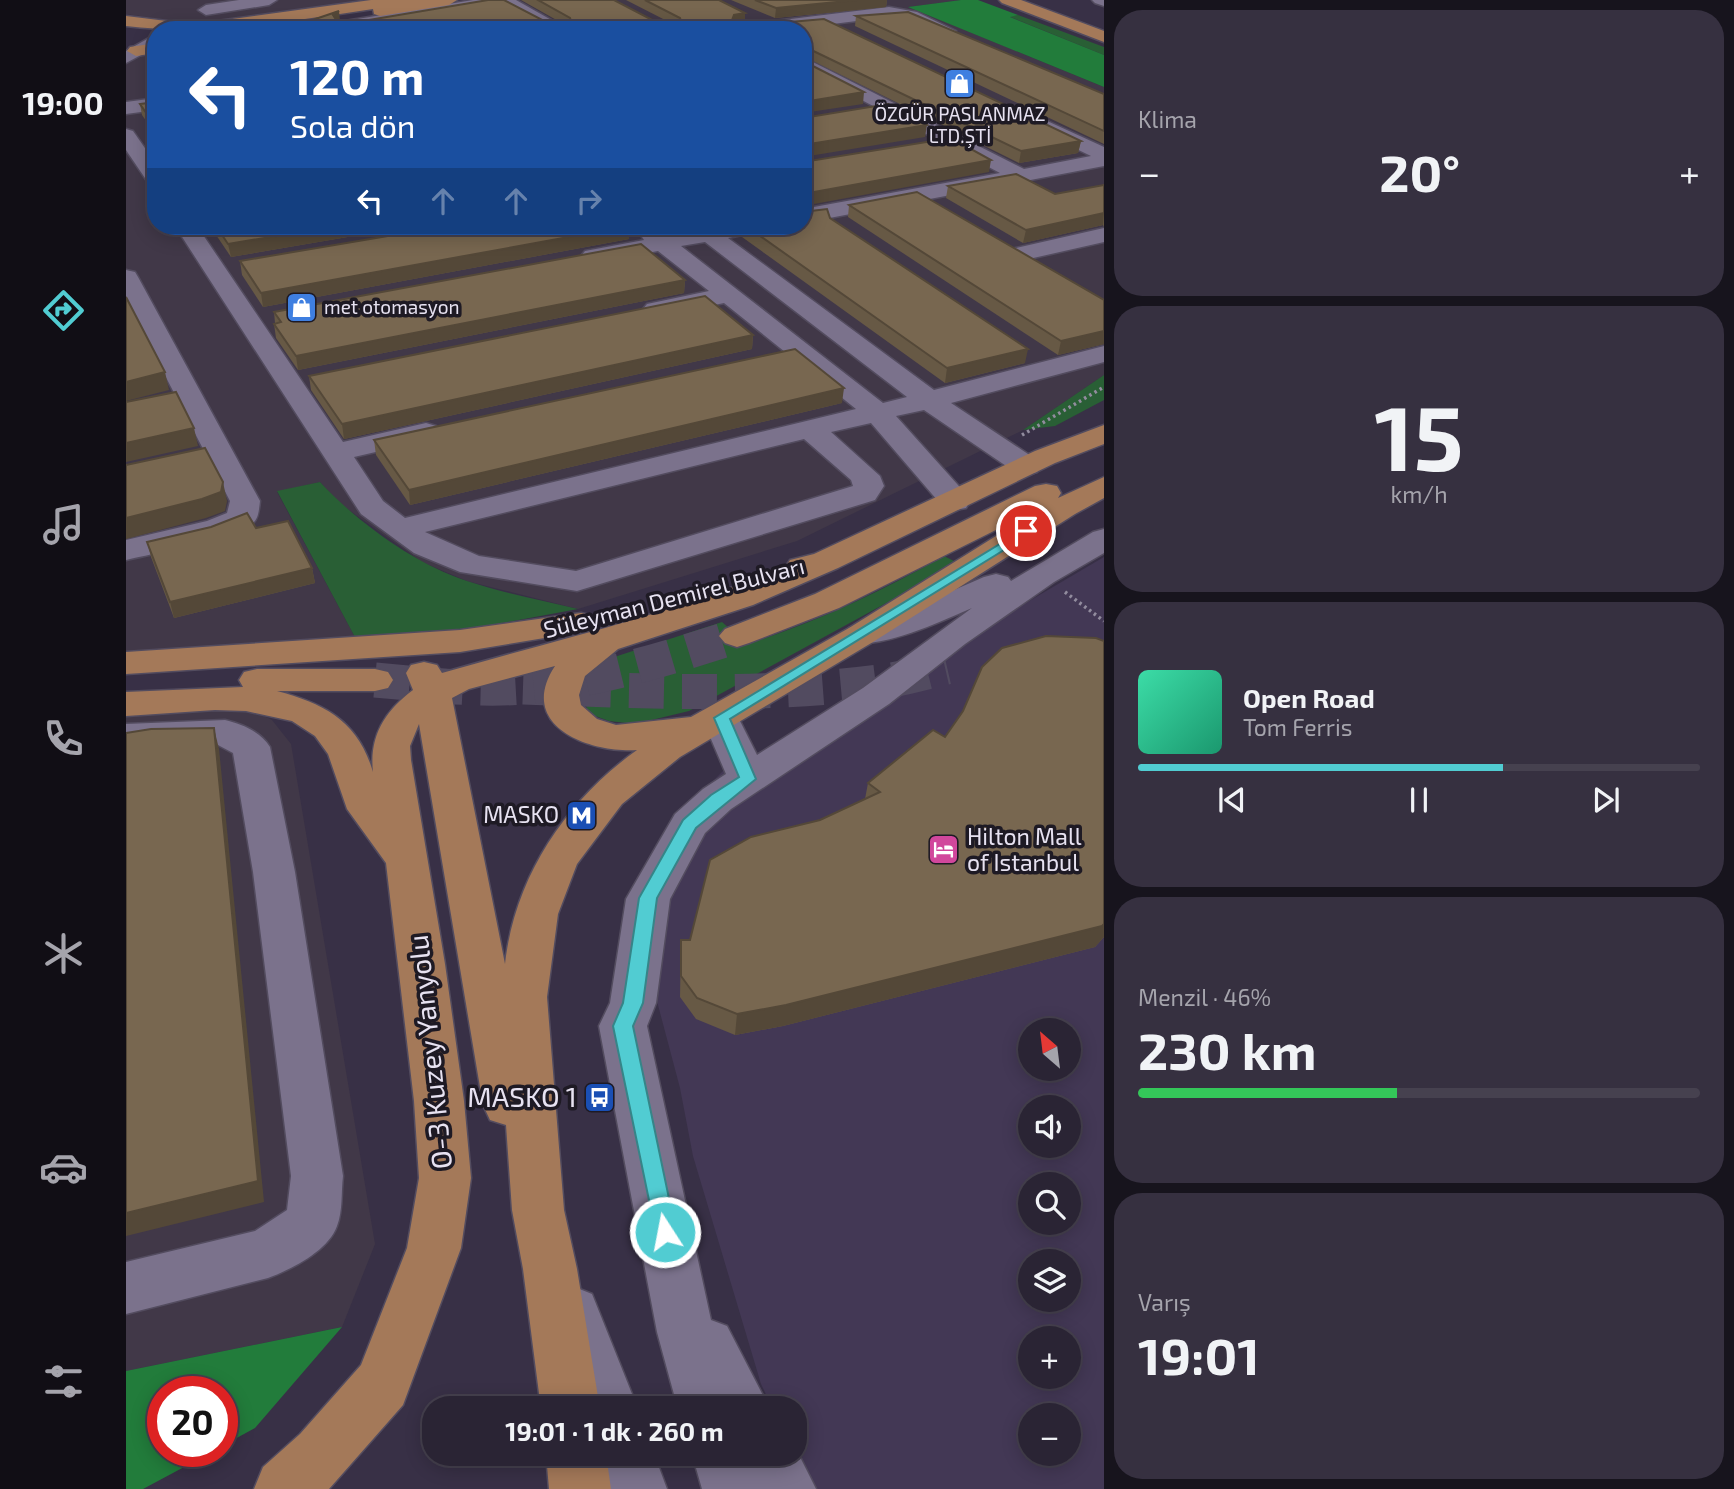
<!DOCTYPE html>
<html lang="tr">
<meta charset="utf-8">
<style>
:root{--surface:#2a2434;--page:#363040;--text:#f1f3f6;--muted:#a5a4ac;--line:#46414f;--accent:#51ccd2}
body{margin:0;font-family:"Exo 2",sans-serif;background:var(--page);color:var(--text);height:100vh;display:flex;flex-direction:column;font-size:26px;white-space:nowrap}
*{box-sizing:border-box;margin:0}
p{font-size:23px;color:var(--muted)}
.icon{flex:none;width:38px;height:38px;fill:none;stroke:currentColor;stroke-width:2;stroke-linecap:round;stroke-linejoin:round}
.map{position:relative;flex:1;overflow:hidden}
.details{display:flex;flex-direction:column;gap:10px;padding:10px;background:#17141d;width:630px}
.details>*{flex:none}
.banner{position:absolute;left:21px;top:21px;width:665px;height:214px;border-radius:28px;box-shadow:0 4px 18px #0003,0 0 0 2px var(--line);background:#1a4fa0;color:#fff;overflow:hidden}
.needle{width:46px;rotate:332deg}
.tools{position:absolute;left:892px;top:1018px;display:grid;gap:14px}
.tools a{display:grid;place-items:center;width:63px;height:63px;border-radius:50%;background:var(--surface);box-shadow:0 4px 18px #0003,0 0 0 2px var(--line);font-size:35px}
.speed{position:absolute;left:21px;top:1376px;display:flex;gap:14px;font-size:35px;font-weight:700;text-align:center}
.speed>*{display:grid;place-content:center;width:91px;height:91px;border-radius:50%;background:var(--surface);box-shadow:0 4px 18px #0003,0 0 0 2px var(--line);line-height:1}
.speed .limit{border:10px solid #d22;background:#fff;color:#111}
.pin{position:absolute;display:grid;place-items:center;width:60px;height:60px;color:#fff;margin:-30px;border:4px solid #fff;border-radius:50%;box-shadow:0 2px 7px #0007}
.me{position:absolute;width:77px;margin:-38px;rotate:349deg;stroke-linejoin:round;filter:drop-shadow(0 0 5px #0008)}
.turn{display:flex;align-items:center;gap:24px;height:147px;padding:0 28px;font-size:32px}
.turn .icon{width:91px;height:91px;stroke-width:2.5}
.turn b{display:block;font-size:49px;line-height:60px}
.lanes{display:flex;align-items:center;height:66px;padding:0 28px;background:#0003;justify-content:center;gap:35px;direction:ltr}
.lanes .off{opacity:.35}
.big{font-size:52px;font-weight:700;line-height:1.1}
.details .widget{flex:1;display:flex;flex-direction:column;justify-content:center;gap:10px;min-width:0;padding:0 24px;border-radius:28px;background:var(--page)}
.details .dial{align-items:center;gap:0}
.dial b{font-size:91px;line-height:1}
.song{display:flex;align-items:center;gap:21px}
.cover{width:84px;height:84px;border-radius:10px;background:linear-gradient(135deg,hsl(160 70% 55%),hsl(160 70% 35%))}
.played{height:7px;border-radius:4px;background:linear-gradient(90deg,var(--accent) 65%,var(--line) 65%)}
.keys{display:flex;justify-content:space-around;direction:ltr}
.heat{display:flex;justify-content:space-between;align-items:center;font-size:38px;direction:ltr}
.charge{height:10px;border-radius:5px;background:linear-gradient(90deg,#34c759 46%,var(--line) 0)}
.trip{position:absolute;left:296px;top:1396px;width:385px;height:70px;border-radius:28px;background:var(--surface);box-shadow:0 4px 18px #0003,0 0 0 2px var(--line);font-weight:700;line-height:70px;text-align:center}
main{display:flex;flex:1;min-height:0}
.menu{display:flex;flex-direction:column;width:126px;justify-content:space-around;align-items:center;background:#110e15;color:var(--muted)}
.menu .icon{width:49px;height:49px}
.menu .selected{color:var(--accent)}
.menu b{font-size:32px;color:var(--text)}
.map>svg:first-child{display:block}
.built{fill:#433855;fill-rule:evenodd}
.industrial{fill:#413848}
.green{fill:#295f35}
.forest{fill:#227c3b}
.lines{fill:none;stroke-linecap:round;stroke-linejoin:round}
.minor-tunnel{stroke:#524b60;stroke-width:35;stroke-dasharray:35 18;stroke-linecap:butt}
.major-tunnel{stroke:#524b60;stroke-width:35;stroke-dasharray:35 18;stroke-linecap:butt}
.minor-casing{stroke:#534c5f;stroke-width:3}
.major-casing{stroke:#534c5f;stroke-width:3}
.path{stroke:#928c9e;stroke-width:3.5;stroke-dasharray:2.5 3.5;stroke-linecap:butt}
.minor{fill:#7b728c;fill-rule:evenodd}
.major{fill:#a47959;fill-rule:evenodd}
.wall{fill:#675945}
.shaded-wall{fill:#544838}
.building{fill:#786750;stroke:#544838;stroke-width:2}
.route{fill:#51ccd2;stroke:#358588;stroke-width:2}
.labels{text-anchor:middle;stroke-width:7;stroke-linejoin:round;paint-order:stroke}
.far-poi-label{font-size:19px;fill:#e7e2f1;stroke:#1e1a24}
.street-label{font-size:23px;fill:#e7e2f1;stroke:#1e1a24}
.poi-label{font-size:23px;fill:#e7e2f1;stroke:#1e1a24;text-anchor:end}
.near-street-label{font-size:28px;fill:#e7e2f1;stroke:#1e1a24}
.near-poi-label{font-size:28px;fill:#e7e2f1;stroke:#1e1a24;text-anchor:end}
</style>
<main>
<nav class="menu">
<b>19:00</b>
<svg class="icon selected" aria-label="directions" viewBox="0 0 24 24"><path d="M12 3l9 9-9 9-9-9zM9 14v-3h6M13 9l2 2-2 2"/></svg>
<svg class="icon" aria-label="music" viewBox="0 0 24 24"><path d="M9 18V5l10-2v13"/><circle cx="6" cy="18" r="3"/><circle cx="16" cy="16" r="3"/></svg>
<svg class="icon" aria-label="phone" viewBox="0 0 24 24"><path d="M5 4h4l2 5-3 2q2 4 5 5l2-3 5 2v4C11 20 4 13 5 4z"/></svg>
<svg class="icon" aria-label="climate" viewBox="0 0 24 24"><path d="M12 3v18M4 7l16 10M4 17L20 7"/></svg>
<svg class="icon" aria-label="car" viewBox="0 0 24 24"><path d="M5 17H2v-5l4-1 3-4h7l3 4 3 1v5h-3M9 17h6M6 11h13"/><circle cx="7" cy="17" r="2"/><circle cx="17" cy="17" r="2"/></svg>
<svg class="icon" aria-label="filters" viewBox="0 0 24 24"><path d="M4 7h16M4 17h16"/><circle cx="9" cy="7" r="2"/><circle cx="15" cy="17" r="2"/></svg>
</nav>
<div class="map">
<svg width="978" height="1489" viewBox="0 0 978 1489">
<rect width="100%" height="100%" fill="#383046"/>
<path class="built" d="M978 557V1489H688L669 1451 668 1409H647L635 1384 567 1156 554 1088 523 971 489 970 496 927 572 796 598 770 748 692ZM905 1031H943V1069H905ZM905 1108H943V1146H905ZM905 1185H943V1223H905ZM905 1262H943V1300H905ZM905 1339H943V1377H905ZM905 1416H943V1454H905Z"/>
<g class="industrial">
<polygon points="0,0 253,0 95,24 67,24 0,14"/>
<polygon points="347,0 835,0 783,7 978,87 978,375 897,430 671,541 452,609 341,581 296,562 213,503 194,482 151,492 231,641 0,651 0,62 30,51 30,226 677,226 677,30 156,30"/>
<polygon points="120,707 146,720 165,744 249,1244 216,1327 0,1371 0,713"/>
</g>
<g class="green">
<polygon points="892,15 978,47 978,55 882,16"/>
<polygon points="978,375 978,400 929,426 897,430"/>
<path d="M194 482C231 522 289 564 341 581 377 593 416 600 452 609L360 626 231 641 151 491Z"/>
<path d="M818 556 830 562 775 595 563 711 509 724 483 721 469 716 461 709 457 695 459 684 463 673 476 661 596 622 621 644C691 622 754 592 818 556Z"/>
</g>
<g class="forest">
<polygon points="835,0 852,0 892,15 884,17 978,55 978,87 782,7"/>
<polygon points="216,1327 129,1428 96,1446 96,1391 37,1391 37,1451 88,1451 17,1489 0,1489 0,1371"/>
</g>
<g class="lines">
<path class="minor-tunnel" d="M397 687C516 691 635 697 753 682 776 679 799 672 821 667"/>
<path class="major-tunnel" d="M249 680C298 684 349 691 398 687 471 681 542 658 611 636"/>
<defs>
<g id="minor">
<polygon points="113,0 151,0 143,5 80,15 72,10 80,5"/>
<polygon points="347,0 390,0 443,30 422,30 375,5 232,30 214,30 211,26 219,21"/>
<polygon points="966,0 978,0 978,6 969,3"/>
<polygon points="763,7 791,12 830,31 822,36 781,19 763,17 658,30 608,30 616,25"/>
<polygon points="30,34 30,47 0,63 0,51"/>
<polygon points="677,57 898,169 965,156 901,125 898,121 901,117 908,115 978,147 978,166 677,223 677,209 874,173 677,69"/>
<polygon points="30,98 30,110 0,114 0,102"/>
<polygon points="0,129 7,131 30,164 30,186 23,184 0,150"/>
<path d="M49 226H71L217 442 300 423 310 426 314 432 310 438 228 457 257 501 279 518 730 409 598 303 530 317 521 314 517 309 521 304 583 291 532 251 467 263 459 261 455 256 459 251 518 240 514 234 517 229 525 227 541 235 564 231 561 226H638L635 231 602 238 808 390 978 346V362L825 403 911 460 915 466 911 472 900 475 889 472 798 410 770 416 840 494 844 501 840 508 829 510 818 508 745 423 705 432 754 476 758 486 749 500 451 591 334 572 288 553 235 514ZM579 242 781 397 757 403 555 246ZM678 439 725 480 727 486 450 571 353 556 299 532Z"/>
<polygon points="978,228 978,242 894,261 886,259 882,254 886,249"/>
<path d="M0 270 9 272 12 277 134 501C133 508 133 517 128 522 114 538 24 554 0 560V540L81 521 101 513 104 501 0 300Z"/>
<path d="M978 529V553L928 582 839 644 763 704 605 809 579 833 544 899 530 1003 521 1026 585 1320 601 1326 644 1409H552L531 1332 473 1026 484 1003 500 899 549 814 577 789 600 774 576 718 582 709 595 706 608 709 631 755 737 688 846 608C816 621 754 650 723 642L717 635 723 628 791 606 858 577 870 574 882 577 885 581 967 532Z"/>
<path d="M99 720C116 724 135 732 144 747L169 872 217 1176C215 1192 217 1211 211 1226 202 1251 166 1269 142 1278L0 1314V1262L129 1231 161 1210 165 1176 127 872 107 753 92 745 0 748V724Z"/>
<polygon points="446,1286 466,1294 512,1409 453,1409 418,1313 426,1294"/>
<polygon points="668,1445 690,1489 576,1489 566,1454 668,1454"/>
<polygon points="468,1454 528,1454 541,1489 479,1489"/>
</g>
<g id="major">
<path d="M245 0H331L323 5 254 16 248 14 247 9C165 21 84 36 0 26V16L49 22H84Z"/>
<polygon points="873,0 895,0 978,31 978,42 876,3"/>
<polygon points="30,43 30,53 10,56 1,51 4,47"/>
<path d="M978 425V444L929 463 712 568 627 605 492 649 459 676 453 695 455 705 471 719 490 725 565 717 723 628 918 506 713 608 623 643 611 647 599 643 593 636 599 629 689 594 909 486 920 484 931 486 935 493 932 498 978 477V498L949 514 747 642 554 757 496 804 451 864 432 914 421 997 438 1210 451 1269 474 1409H415L397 1269 386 1210 380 1125 364 1120 357 1105 293 724 284 746 285 760 319 964 338 1101 345 1178 335 1248 277 1405 203 1489H128L137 1467 174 1434 235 1365 281 1248 293 1178 288 1101 260 863 221 809 202 754 189 736 166 721 120 711 89 710 0 716V692L117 687 113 680 118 672 131 669H249L262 672 267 680 262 688 249 691H151C199 704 232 721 247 772 243 736 259 711 287 690L280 673 285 665 298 662 311 665 316 673C432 639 549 614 660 566L664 560 688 554 909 451ZM429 666C390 725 462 753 511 750 440 801 389 876 379 964L326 698 343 689Z"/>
<polygon points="455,613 467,616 472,623 467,630 334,652 0,674 0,652 334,630"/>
<polygon points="420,1454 480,1454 485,1489 423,1489"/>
</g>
</defs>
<use href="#minor" class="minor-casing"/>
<use href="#major" class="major-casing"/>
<g class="path">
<polyline points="896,435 978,387"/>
<polyline points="939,592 978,621"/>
</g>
<use href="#minor" class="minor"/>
<use href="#major" class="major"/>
</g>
<g class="wall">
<polygon points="362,0 378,0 420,22 434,22 395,0 488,0 530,22 543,22 500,0 593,0 619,13 619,22 664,22 698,19 955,141 952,153 893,163 677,56 677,30 157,30 213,11 213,22 231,22"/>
<polygon points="605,0 761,0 760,7 649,18"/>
<polygon points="730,16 978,94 978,144 729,26"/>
<polygon points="30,102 30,135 16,115 14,104"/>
<polygon points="978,185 978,227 977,225 897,243 820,198 822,186 929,194"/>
<polygon points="723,205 978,300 978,344 932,355 722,217"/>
<polygon points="704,218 899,363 819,383 616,237 617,226 677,226"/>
<polygon points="84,226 286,226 105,257"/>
<polygon points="503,226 503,239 137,307 116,275 114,261"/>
<polygon points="559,280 558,293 172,370 150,338 148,324 149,323 148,312"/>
<polygon points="627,335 626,349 218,439 185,390 183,376"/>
<polygon points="716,403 284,505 250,455 248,440"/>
<polygon points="130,528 186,568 189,583 48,618 25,557 21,542"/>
<polygon points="978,641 978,937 969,947 657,1026 609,1035 570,1019 554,997 555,940 564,940 694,820 739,799 742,783"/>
</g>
<g class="shaded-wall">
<polygon points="731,0 761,0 760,7 649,18 650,8"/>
<polygon points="213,11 214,21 208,26 207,15"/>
<polygon points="619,13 619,23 605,30 606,20 608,15"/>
<polygon points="254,24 255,30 236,30"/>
<polygon points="332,26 333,30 309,30"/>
<polygon points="738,92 737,104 677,113 678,102"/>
<polygon points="801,125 799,137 677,157 678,145"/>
<polygon points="955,141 952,153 893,163 895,151"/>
<polygon points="865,160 863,172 677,206 678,194"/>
<polygon points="978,213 977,225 897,243 900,230"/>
<polygon points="210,226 286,226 105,257 102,244"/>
<polygon points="503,226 503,239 137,307 135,293"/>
<polygon points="559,280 558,293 172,370 170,356"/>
<polygon points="978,331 978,344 932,355 935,341"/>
<polygon points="627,335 626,349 218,439 216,424"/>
<polygon points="902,349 899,363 819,383 821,368"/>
<polygon points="39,372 43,390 0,401 0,382"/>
<polygon points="718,388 716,403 284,505 283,490"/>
<polygon points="68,428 72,446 0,462 0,443"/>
<polygon points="97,482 101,501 99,511 80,518 0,539 0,518"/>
<polygon points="186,568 189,583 48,618 44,602"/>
<polygon points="88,728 93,749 138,1202 0,1236 0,1213"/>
<polygon points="978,924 978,937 969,947 657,1026 609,1035 611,1014"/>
</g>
<g class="building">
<polygon points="362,0 378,0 420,22 445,21 444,18 412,0 488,0 530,22 555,21 554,18 519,0 593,0 619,13 608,15 606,20 609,22 664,22 698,19 955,141 895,151 677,46 677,30 338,30 332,26 309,30 265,30 254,24 236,30 157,30 213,11 207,15 211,21 231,22"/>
<polygon points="629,0 731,0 650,8"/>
<polygon points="782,12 978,94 978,131 730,16"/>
<polygon points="677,61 738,92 678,102 677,105"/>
<polygon points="30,102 30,127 14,104"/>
<polygon points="762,104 801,125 678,145 677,150 677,118"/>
<polygon points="825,138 865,160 677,194 677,162"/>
<polygon points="890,174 929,194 978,185 978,213 900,230 822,186"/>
<polygon points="791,192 978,300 978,331 935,341 723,205"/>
<polygon points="701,209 704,218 902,349 821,368 620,226 677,226 677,212"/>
<polygon points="90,226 210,226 102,244"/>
<polygon points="321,226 503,226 135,293 114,261"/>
<polygon points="515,244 559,280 170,356 148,324 155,322 148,312"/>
<polygon points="579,296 627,335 216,424 183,376"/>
<polygon points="0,297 39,372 0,382"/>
<polygon points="669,349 718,388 283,490 248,440"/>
<polygon points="50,392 68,428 0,443 0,402"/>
<polygon points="79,448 97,482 95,492 76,499 0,518 0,465"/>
<polygon points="121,513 130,528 162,521 186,568 44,602 21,542 85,527"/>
<polygon points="920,636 970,638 978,641 978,924 976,926 660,1005 611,1014 571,998 555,976 555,940 564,940 584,860 625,837 694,820 754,792 742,783 807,730 819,737 837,711 856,667 876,648"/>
<polygon points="88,728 132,1181 0,1213 0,733 25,729"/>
</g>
<polygon class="route" points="900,528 906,531 904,534 604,719 630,779 570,828 531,898 517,1003 507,1026 550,1232 546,1239 539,1242 531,1239 487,1026 497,1003 513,898 557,820 585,795 613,777 588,718"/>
<defs>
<symbol id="shop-square" viewBox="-11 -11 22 22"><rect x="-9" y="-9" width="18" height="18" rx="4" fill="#3f7fe0" stroke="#1e1a24"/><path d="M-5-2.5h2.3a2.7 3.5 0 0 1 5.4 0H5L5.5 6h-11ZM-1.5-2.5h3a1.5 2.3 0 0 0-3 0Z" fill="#fff"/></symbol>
<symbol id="metro-square" viewBox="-11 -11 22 22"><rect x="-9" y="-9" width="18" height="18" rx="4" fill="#1a4fb4" stroke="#1e1a24"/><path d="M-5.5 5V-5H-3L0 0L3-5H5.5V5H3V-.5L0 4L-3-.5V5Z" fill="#fff"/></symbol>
<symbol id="hotel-square" viewBox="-11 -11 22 22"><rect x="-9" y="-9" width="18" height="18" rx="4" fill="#d1479c" stroke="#1e1a24"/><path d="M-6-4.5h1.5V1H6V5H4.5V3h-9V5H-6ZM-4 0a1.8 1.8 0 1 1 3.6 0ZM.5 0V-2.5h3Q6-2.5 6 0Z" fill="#fff"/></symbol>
<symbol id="bus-square" viewBox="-11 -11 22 22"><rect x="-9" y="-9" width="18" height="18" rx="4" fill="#1a4fb4" stroke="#1e1a24"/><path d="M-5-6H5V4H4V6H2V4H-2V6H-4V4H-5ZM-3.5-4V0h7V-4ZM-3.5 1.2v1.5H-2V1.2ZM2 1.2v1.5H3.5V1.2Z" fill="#fff"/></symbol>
</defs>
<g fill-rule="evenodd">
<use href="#shop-square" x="816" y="66" width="35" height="35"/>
<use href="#shop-square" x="158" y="290" width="35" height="35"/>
<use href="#metro-square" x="438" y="798" width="35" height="35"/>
<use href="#hotel-square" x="800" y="832" width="35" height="35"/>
<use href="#bus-square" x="456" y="1080" width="35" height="35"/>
</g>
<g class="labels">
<g class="far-poi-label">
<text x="834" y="121">ÖZGÜR PASLANMAZ<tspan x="834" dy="22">LTD.ŞTİ</tspan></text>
<text x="198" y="314" text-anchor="start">met otomasyon</text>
</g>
<g class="street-label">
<text transform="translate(548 598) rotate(-14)" y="8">Süleyman Demirel Bulvarı</text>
</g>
<g class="poi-label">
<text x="433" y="823">MASKO</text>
<text x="841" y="845" text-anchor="start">Hilton Mall<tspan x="841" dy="26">of Istanbul</tspan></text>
</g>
<g class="near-street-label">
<text transform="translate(304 1052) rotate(-96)" y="10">O-3 Kuzey Yanyolu</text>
</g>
<g class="near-poi-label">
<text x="451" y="1107">MASKO 1</text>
</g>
</g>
</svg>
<div class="tools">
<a><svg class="needle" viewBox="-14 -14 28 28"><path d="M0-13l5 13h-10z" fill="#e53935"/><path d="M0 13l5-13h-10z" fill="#a5a4ac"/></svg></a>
<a><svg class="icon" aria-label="sound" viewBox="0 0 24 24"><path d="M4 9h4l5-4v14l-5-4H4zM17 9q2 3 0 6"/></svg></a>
<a><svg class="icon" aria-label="search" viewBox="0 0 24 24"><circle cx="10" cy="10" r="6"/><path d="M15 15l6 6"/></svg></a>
<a><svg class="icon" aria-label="layers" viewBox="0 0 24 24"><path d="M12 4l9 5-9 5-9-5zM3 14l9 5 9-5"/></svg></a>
<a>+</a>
<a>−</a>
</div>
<div class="speed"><div class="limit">20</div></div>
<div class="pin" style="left:900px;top:531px;background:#d93025"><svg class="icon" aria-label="arrive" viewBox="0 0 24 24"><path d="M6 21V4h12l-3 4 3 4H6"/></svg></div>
<svg class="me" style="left:539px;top:1232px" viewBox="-20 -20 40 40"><circle r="17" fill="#51ccd2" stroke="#fff" stroke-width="3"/><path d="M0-11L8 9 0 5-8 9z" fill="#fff"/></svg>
<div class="trip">19:01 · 1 dk · 260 m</div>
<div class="banner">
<div class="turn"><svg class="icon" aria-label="left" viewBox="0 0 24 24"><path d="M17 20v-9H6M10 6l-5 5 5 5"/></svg><div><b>120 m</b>Sola dön</div></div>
<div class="lanes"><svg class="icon" aria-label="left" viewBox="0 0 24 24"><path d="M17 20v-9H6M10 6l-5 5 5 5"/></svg><svg class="icon off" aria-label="ahead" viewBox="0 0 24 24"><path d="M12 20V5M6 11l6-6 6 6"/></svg><svg class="icon off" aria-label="ahead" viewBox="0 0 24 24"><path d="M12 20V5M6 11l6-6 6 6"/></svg><svg class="icon off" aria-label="right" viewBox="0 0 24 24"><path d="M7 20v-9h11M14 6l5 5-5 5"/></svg></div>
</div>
</div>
<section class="details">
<div class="widget"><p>Klima</p>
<div class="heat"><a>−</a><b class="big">20°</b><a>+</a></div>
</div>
<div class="widget dial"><b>15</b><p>km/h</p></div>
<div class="widget">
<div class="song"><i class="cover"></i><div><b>Open Road</b><p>Tom Ferris</p></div></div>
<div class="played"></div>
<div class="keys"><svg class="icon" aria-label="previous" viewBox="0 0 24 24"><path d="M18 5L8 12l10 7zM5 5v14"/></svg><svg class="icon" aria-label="pause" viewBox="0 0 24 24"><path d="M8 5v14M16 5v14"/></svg><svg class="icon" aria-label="next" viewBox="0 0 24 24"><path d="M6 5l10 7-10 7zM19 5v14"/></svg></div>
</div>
<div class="widget"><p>Menzil · 46%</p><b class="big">230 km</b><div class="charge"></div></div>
<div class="widget"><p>Varış</p><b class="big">19:01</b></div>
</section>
</main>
